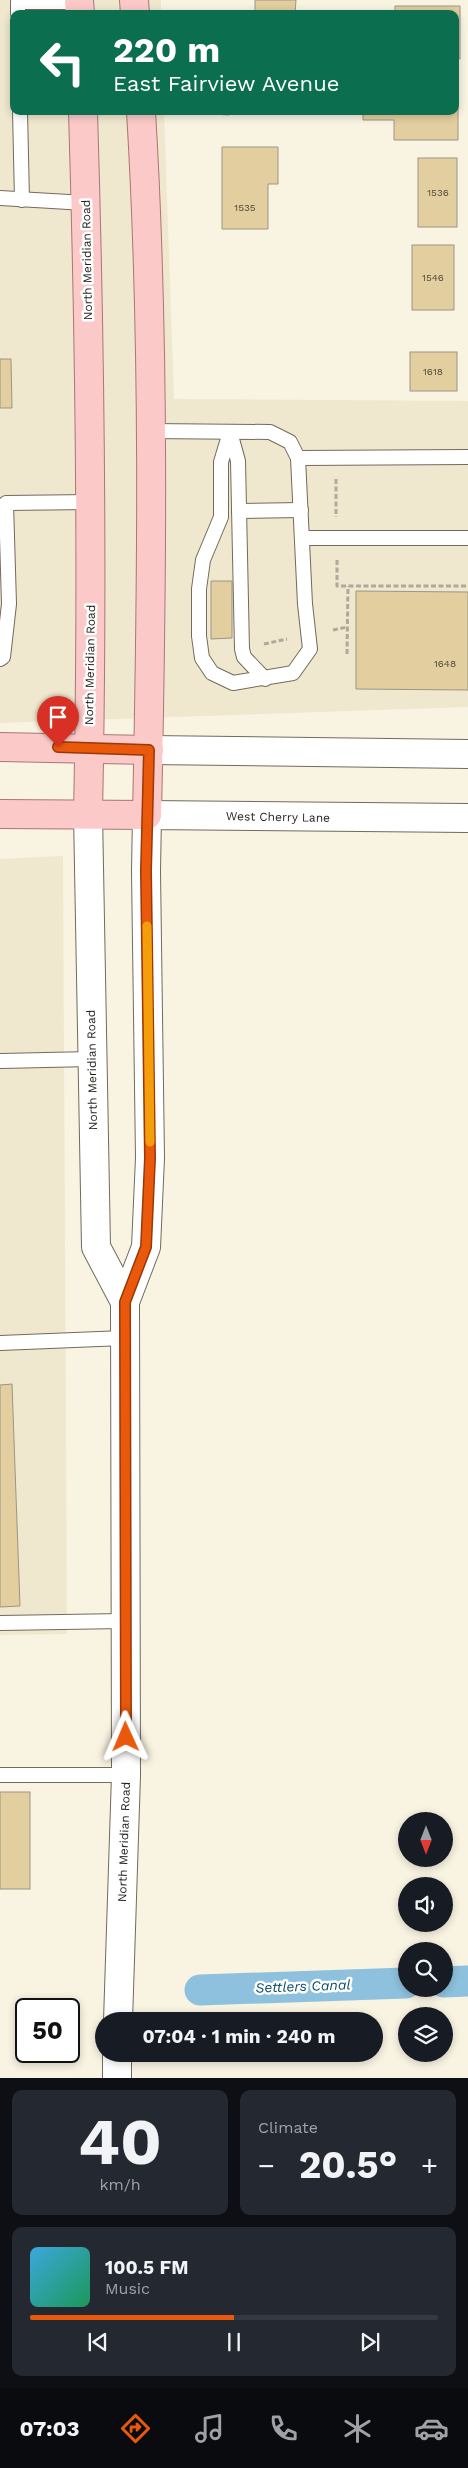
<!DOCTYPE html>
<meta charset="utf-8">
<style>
:root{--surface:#171b24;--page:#242831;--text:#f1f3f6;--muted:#9ea1a6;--line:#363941;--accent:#ea580c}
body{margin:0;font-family:"Work Sans",sans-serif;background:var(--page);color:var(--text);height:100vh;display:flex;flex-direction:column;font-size:19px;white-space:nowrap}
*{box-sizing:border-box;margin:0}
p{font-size:16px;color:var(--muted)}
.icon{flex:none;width:28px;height:28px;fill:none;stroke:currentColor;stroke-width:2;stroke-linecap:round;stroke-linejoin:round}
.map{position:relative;height:2078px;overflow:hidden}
.side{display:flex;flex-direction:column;gap:12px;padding:12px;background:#0d0f14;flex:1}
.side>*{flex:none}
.banner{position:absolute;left:10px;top:10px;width:449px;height:105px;border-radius:10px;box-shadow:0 2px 8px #0003;background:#0b6e4f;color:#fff;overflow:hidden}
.needle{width:32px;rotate:180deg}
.controls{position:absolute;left:398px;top:1812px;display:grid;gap:10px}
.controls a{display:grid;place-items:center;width:55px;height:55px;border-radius:50%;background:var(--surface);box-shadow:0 2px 8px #0003;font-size:25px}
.speed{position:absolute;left:15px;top:1998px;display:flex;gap:10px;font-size:25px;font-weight:700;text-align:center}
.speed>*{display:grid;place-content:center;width:65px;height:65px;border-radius:50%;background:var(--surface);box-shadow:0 2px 8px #0003;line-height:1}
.speed .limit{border:2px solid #111;border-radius:8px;background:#fff;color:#111}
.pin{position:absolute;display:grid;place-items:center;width:42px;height:42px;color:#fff;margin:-51px -21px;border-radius:50% 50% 50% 0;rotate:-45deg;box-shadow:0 0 5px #0007}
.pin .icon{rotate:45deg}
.me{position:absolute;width:55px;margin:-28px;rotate:359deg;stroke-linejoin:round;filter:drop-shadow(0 0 4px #0008)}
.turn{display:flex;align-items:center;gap:18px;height:105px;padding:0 20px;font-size:22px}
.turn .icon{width:65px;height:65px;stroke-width:2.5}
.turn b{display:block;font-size:35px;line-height:42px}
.big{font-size:38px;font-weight:700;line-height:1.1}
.side .tile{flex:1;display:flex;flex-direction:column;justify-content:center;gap:8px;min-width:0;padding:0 18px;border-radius:10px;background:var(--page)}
.side .dial{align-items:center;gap:0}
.dial b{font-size:65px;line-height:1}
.song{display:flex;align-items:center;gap:15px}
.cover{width:60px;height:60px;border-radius:8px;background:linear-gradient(135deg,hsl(200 70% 55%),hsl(150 70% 35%))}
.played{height:5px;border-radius:2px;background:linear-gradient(90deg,var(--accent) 50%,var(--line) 50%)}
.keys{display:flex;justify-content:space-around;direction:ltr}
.heat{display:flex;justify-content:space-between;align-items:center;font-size:28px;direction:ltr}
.side .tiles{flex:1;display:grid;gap:12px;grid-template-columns:1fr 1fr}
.tile:last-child{grid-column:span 2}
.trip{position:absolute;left:95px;top:2012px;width:288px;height:50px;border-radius:25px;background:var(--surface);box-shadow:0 2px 8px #0003;font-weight:700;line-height:50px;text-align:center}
.menu{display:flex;height:80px;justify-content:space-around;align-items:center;background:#090b0e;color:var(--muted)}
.menu .icon{width:35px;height:35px}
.menu .active{color:var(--accent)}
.menu b{font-size:22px;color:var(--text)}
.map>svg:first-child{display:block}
.built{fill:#f0e7cf}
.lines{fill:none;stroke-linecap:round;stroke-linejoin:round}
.canal{stroke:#8ec1de;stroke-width:31}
.building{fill:#e2ce9e;stroke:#9c9686}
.lane-casing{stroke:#716b5c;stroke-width:16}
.secondary-casing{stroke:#716b5c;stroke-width:30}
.primary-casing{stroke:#ab7673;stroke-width:30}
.path{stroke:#aea99c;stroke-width:3;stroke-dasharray:5 2.5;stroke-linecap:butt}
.lane{stroke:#fff;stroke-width:14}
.secondary{stroke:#fff;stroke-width:28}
.primary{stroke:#fac9c8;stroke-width:28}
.route-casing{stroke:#983908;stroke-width:12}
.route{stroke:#ea580c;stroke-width:9}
.slow{stroke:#f59e0b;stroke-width:9}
.labels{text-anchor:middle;stroke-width:5;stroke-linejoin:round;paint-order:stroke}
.number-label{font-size:10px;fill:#514b3a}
.street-label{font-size:12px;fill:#211f19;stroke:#fff}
.water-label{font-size:14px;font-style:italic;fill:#074b68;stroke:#fff}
</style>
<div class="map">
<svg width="468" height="2078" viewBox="0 0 468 2078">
<rect width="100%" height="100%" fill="#f9f3e2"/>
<g class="built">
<polygon points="0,0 161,0 161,14 14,14 14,111 164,111 174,399 468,401 468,707 0,723"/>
<polygon points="63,856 67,1634 0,1635 0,859"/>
</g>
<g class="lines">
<g class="canal">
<polyline points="444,1982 468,1981"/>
<polyline points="200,1990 406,1983"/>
</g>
</g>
<g class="building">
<polygon points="255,0 296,0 295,14 255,14"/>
<polygon points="395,6 460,6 460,59 455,59 455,14 395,14"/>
<polygon points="455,94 458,94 458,140 394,140 394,120 363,120 363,111 455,111"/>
<polygon points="196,111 229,111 229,115 196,113"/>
<polygon points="222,147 278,147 278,184 268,184 268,229 222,229"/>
<rect x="418" y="158" width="39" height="69"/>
<rect x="412" y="245" width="42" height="65"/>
<rect x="410" y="352" width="47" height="39"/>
<polygon points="0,359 11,359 12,408 0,408"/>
<polygon points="211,581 232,581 232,638 211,639"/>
<polygon points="356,591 468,592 468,690 356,689"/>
<polygon points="12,1384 20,1606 0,1607 0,1385"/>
<rect x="0" y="1792" width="30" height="97"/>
</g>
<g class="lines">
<defs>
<g id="lane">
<polyline points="18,14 18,2 79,2"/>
<polyline points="20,111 22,200"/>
<polyline points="0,198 86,203"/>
<polyline points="150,431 270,432 290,442 298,458"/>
<polyline points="239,511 301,510"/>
<polyline points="302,538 468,538"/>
<polyline points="0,659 3,657 9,604 6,503 91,502"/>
<polyline points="265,679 244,657 242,649 238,461 230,432 221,462 221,517 203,560 199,589 199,636 202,658 212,673 233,683 293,673 310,649 305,604 298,458 468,457"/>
<polyline points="0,1061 92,1059"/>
<polyline points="0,1343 124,1338"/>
<polyline points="0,1623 124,1621"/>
<polyline points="0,1775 126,1775"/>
</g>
<g id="secondary">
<polyline points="149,750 468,754"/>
<polyline points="88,813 96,1247 125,1302"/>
<polyline points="118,2021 126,1775 125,1302 146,1247 150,1158 146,871 147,815 468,818"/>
<polyline points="117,2078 117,2054"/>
</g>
<g id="primary">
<polyline points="79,0 80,14"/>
<polyline points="134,0 135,14"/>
<path d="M83 111C90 345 93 579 88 813"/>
<polyline points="0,747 149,750"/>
<path d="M0 814 147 815C152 581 155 345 141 111"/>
</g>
</defs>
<use href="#lane" class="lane-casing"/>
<use href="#secondary" class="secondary-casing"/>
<use href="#primary" class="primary-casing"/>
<g class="path">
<polyline points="336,479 336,517"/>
<polyline points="337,560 337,586 468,586"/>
<polyline points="333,630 347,627"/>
<polyline points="264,644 287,639"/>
<polyline points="347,654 348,586"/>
</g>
<use href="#lane" class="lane"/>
<use href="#secondary" class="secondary"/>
<use href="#primary" class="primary"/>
</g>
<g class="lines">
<defs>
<polyline id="route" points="58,747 149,750 146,871 150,1158 146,1247 125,1302 126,1737"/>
</defs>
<use href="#route" class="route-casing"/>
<use href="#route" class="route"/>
<polyline class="slow" points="147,926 150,1142"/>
</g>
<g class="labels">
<g class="number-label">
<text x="438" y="196">1536</text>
<text x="245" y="211">1535</text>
<text x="433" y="281">1546</text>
<text x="433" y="375">1618</text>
<text x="445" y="667">1648</text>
</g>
<g class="street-label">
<text transform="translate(87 260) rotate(-91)" y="4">North Meridian Road</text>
<text transform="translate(90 665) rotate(-89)" y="4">North Meridian Road</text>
<text transform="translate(278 817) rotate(1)" y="4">West Cherry Lane</text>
<text transform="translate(92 1070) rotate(-91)" y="4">North Meridian Road</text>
<text transform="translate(124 1842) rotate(-88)" y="4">North Meridian Road</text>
</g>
<g class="water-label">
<text transform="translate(303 1986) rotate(-2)" y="5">Settlers Canal</text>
</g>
</g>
</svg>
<div class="controls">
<a><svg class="needle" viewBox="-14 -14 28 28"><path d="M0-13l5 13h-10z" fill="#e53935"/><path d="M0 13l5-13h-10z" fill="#9ea1a6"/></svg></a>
<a><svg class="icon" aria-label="sound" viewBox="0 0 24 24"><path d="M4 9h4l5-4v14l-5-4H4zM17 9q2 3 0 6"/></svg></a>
<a><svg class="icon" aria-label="search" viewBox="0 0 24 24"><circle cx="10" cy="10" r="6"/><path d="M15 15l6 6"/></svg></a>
<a><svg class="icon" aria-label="layers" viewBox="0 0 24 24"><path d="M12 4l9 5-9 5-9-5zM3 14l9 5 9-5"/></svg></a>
</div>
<div class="speed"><div class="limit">50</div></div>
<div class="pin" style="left:58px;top:747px;background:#d93025"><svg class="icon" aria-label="arrive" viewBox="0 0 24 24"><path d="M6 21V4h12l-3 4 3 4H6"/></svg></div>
<svg class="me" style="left:126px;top:1737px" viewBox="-20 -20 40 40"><path d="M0-17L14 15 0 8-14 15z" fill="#ea580c" stroke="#fff" stroke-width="4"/></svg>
<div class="trip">07:04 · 1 min · 240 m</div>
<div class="banner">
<div class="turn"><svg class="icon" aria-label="left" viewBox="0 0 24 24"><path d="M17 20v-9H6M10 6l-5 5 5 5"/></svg><div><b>220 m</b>East Fairview Avenue</div></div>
</div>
</div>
<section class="side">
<div class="tiles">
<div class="tile dial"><b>40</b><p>km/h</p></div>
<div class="tile"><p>Climate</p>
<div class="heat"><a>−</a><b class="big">20.5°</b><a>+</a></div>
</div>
<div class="tile">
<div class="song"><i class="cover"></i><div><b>100.5 FM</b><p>Music</p></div></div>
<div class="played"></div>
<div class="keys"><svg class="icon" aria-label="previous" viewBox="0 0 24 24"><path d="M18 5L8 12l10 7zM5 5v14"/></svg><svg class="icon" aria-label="pause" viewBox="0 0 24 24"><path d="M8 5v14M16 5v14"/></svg><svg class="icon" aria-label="next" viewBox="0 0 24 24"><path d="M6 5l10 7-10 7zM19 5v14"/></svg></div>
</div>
</div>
</section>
<nav class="menu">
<b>07:03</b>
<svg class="icon active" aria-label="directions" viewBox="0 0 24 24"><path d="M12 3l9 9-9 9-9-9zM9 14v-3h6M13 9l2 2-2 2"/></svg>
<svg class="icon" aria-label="music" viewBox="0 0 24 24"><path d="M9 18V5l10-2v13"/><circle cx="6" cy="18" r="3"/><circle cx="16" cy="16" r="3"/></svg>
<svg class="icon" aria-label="phone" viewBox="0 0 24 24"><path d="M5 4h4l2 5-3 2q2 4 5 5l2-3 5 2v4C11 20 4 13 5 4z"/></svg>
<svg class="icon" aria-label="climate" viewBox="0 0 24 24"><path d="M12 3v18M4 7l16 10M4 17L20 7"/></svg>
<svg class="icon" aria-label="car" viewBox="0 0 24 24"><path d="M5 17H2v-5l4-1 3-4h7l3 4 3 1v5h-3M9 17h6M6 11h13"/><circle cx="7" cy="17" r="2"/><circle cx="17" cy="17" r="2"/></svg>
</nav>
